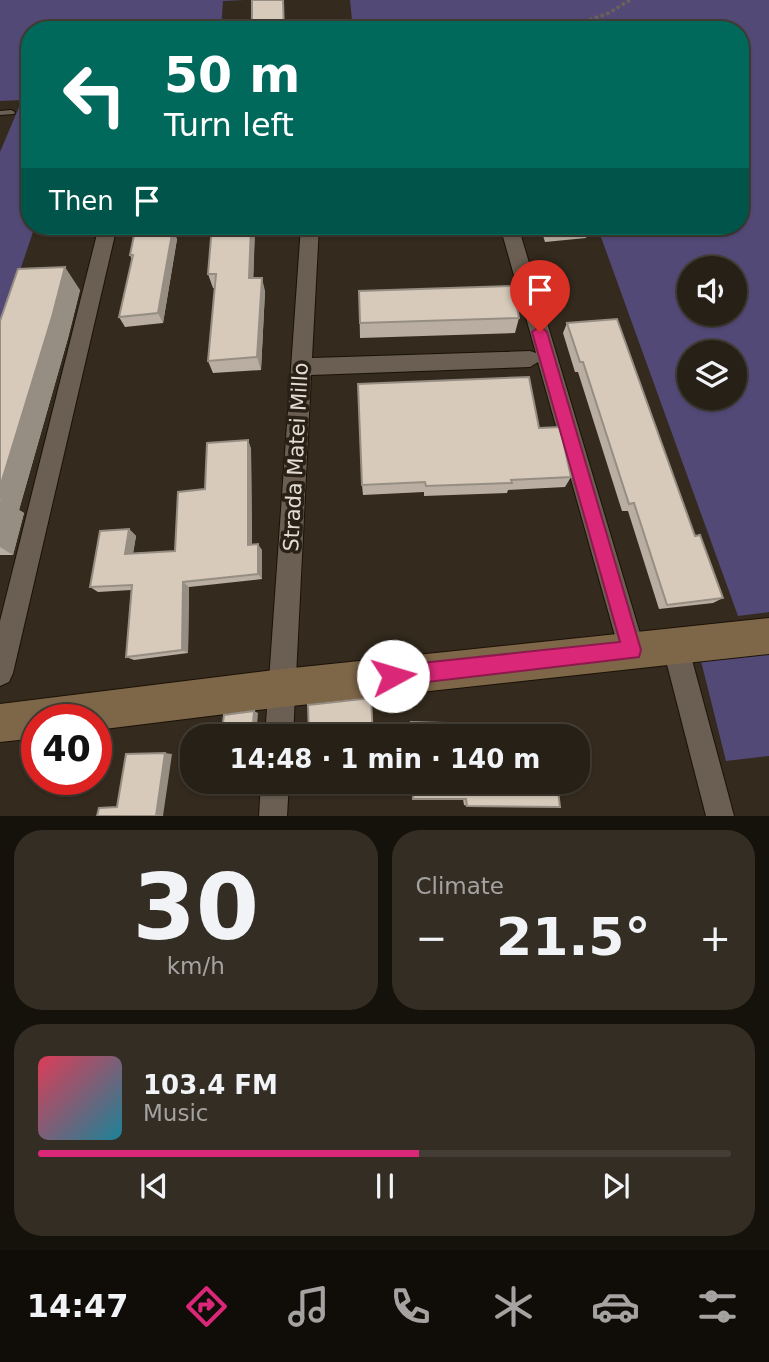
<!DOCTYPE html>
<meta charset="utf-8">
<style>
:root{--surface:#272016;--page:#332d23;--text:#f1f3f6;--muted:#a4a3a1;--line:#433e35;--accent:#db2777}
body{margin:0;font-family:"DejaVu Sans",sans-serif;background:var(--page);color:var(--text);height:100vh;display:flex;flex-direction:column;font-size:26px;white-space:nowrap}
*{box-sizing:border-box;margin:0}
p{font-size:23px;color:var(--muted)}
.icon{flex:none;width:38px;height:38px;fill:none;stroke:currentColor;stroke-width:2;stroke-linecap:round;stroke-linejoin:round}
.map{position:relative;height:816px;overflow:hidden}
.drawer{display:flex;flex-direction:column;gap:14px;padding:14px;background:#15120c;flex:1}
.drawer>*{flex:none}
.banner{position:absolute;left:21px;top:21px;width:728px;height:214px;border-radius:28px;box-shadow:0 2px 5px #0004,0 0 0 2px var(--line);background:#00695c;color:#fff;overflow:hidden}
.fabs{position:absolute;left:677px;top:256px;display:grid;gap:14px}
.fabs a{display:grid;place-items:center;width:70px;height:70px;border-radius:50%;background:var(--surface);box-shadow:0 2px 5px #0004,0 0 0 2px var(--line);font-size:35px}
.speed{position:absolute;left:21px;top:704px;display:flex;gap:14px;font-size:35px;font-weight:700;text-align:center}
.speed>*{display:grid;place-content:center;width:91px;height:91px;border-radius:50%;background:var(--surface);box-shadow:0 2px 5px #0004,0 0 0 2px var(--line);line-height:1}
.speed .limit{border:10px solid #d22;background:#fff;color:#111}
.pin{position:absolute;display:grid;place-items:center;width:60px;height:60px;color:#fff;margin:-72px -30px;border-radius:50% 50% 50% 0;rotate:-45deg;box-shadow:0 0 7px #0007}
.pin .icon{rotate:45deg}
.me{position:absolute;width:77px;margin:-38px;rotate:84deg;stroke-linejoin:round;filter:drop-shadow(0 0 5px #0008)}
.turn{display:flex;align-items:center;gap:24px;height:147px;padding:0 28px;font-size:32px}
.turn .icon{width:91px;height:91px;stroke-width:2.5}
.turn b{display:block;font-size:49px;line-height:60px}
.then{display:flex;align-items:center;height:66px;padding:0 28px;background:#0003;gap:14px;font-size:26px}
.big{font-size:52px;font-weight:700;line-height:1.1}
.drawer .tile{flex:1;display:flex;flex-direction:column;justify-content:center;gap:10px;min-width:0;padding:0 24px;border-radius:28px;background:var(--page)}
.drawer .dial{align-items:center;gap:0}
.dial b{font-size:91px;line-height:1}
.song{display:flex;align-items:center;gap:21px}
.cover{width:84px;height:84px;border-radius:10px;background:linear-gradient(135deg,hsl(350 70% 55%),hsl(190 70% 35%))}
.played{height:7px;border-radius:4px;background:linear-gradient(90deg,var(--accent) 55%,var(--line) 55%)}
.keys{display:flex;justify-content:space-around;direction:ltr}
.heat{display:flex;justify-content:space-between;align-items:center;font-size:38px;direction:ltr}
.drawer .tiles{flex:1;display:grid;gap:14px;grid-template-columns:1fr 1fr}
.tile:last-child{grid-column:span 2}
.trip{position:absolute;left:180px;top:724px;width:410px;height:70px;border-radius:28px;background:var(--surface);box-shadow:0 2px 5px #0004,0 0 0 2px var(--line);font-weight:700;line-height:70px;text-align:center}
.menu{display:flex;height:112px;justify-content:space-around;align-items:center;background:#100d09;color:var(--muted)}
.menu .icon{width:49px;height:49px}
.menu .active{color:var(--accent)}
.menu b{font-size:32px;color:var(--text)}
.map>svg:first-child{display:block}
.green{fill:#534977;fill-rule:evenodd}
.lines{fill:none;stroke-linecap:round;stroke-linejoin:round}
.lane-casing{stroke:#1b1207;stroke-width:2}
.street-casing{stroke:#1b1207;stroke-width:2}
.secondary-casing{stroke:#1b1207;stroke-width:2}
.path{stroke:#6b6257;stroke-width:3.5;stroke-dasharray:3.5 2.5;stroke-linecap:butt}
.lane{fill:#6a5f52;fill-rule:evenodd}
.street{fill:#6a5f52;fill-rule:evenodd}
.secondary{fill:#7e6749;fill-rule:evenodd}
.wall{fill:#b9aea1}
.shaded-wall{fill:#968d83}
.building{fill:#d7cabb;stroke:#968d83;stroke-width:2}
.route{fill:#db2777;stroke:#8e194d;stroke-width:2}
.labels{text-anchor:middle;stroke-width:7;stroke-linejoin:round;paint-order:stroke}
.street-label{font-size:21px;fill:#e3dcd4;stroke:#2a2015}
</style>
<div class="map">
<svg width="769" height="816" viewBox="0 0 769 816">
<rect width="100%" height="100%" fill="#342a1e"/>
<g class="green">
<polygon points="0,0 245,0 223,1 221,30 30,30 30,226 35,226 0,330 0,152 22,100 0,101"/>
<path d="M350 0H769V612L738 616 597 226H740V30H353ZM690 268H735V313H690ZM690 352H735V397H690Z"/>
<polygon points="769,650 769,756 726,761 700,657"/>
</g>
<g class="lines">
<defs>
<polygon id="lane" points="11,110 15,112 14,114 0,115 0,111"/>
<g id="street">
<polygon points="99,226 117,226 13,673 9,682 0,686 0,621"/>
<polygon points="301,226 319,226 312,358 530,351 536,353 500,226 518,226 645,650 641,659 632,663 623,659 619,650 538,362 530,367 311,375 293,737 265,737"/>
<polygon points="675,632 684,636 688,645 734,816 706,816 662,645 666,636"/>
<polygon points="261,782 289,782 287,816 259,816"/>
</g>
<polygon id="secondary" points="769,618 769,654 283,707 96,730 96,719 37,719 37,738 0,742 0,704 283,669"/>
</defs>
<use href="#lane" class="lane-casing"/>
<use href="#street" class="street-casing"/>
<use href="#secondary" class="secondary-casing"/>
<polyline class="path" points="561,30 609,13 630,0"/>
<use href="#lane" class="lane"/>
<use href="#street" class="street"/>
<use href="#secondary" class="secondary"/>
</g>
<g class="wall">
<polygon points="136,226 163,226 163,228 177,239 163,323 125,327 119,317 132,260 130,255"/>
<polygon points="212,226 255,226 253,278 265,291 261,370 213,373 208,361 215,288 213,288 208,274"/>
<polygon points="540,226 590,226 591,227 586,238 545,242"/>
<polygon points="80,290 68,338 19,510 24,513 13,555 0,555 0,321"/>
<polygon points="359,291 519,318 515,333 360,338"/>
<polygon points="567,323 695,536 723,598 713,603 659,609 628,511 622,511 578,372 575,372 563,333"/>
<polygon points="539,428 571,477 565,487 508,490 507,493 424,496 424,492 363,495 362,485"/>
<polygon points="248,440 251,449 252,544 262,550 262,579 189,587 188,653 134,660 126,657 131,590 98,592 90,587 129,529 136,536 133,553 175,551 205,489"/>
<polygon points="412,782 557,782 467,806 464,805 463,799 413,799"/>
</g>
<g class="shaded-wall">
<polygon points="251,226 255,226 253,292 249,278"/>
<polygon points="173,228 177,239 163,323 158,313"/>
<polygon points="65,267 80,290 68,338 19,510 24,513 13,555 0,547 0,487"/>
<polygon points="262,278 265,291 261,370 257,357"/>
<polygon points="248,440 251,449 252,551 248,545"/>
<polygon points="129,529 136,536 132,560 125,554"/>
<polygon points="258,544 262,550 262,579 258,574"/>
<polygon points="183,582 189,587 188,653 182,650"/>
<polygon points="254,711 258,713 256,737 252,737"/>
<polygon points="165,753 172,754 163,816 156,816"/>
</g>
<g class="building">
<polygon points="252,0 283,0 284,30 252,30"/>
<polygon points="136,226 157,226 156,228 173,228 158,313 119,317 133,255 130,255"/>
<polygon points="212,226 251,226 249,278 262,278 257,357 208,361 216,274 208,274"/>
<polygon points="547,226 590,226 591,227 549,231"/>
<polygon points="65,267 52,317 0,487 0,321 18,269"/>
<polygon points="513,286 519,318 360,323 359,291"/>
<polygon points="617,319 695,536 700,535 723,598 667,605 634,503 629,504 583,362 580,362 567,323"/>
<polygon points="529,377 539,428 560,427 571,477 511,480 512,483 426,486 425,482 362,485 358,384"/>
<polygon points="248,440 248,545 258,544 258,574 183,582 182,650 126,657 132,585 90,587 100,531 129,529 125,554 175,551 178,492 205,489 207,443"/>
<polygon points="3,498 0,510 0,499"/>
<polygon points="371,698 373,737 309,737 308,705"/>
<polygon points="254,711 252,737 221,737 224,715"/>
<polygon points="411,722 444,723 444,737 412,737"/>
<rect x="520" y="736" width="32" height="1"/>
<polygon points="165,753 156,816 97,816 99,808 117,807 126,754"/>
<polygon points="412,782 557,782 560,807 467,806 466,799 413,799"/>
</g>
<polygon class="route" points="540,326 547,332 641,650 639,657 393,686 386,683 383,676 386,669 393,666 620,642 532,332"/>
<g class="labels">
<g class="street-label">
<text transform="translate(296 457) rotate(-87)" y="7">Strada Matei Millo</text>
</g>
</g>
</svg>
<div class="fabs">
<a><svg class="icon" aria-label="sound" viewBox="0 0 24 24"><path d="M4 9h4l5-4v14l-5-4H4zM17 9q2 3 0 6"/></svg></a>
<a><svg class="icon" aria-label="layers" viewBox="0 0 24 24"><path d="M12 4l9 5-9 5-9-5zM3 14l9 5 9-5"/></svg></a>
</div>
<div class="speed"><div class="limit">40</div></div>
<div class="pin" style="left:540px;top:332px;background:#d93025"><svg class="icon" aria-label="arrive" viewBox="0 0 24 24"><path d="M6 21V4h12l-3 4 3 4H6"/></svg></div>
<svg class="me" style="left:393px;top:676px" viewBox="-20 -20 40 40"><circle r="19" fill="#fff"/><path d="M0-13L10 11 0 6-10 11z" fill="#db2777"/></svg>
<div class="trip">14:48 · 1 min · 140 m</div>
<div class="banner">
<div class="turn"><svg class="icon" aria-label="left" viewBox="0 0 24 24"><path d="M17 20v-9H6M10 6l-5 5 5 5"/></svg><div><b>50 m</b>Turn left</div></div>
<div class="then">Then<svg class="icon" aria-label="arrive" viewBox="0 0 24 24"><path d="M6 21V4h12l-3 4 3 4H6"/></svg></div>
</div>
</div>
<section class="drawer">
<div class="tiles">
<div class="tile dial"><b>30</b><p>km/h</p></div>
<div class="tile"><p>Climate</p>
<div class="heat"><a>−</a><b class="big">21.5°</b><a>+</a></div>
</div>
<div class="tile">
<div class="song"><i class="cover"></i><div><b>103.4 FM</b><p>Music</p></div></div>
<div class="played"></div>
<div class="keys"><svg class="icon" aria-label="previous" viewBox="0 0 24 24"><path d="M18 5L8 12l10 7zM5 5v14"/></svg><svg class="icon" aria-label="pause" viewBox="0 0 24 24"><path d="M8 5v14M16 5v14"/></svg><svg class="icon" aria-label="next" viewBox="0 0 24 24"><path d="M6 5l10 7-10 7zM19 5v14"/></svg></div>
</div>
</div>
</section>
<nav class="menu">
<b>14:47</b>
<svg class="icon active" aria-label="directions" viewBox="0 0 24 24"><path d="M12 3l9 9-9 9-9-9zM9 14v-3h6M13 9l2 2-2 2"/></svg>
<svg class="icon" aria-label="music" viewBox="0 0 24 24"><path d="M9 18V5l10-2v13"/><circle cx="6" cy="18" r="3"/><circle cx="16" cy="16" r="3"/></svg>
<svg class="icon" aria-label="phone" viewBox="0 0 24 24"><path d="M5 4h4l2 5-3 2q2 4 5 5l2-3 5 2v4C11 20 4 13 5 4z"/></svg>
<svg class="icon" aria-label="climate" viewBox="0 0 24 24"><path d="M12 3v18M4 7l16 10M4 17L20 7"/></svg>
<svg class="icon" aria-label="car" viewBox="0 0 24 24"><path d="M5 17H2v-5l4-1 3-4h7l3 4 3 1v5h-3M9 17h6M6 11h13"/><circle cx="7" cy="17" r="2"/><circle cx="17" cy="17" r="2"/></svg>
<svg class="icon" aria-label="filters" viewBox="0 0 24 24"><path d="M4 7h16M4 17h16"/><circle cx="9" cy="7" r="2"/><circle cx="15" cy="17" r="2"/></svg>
</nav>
